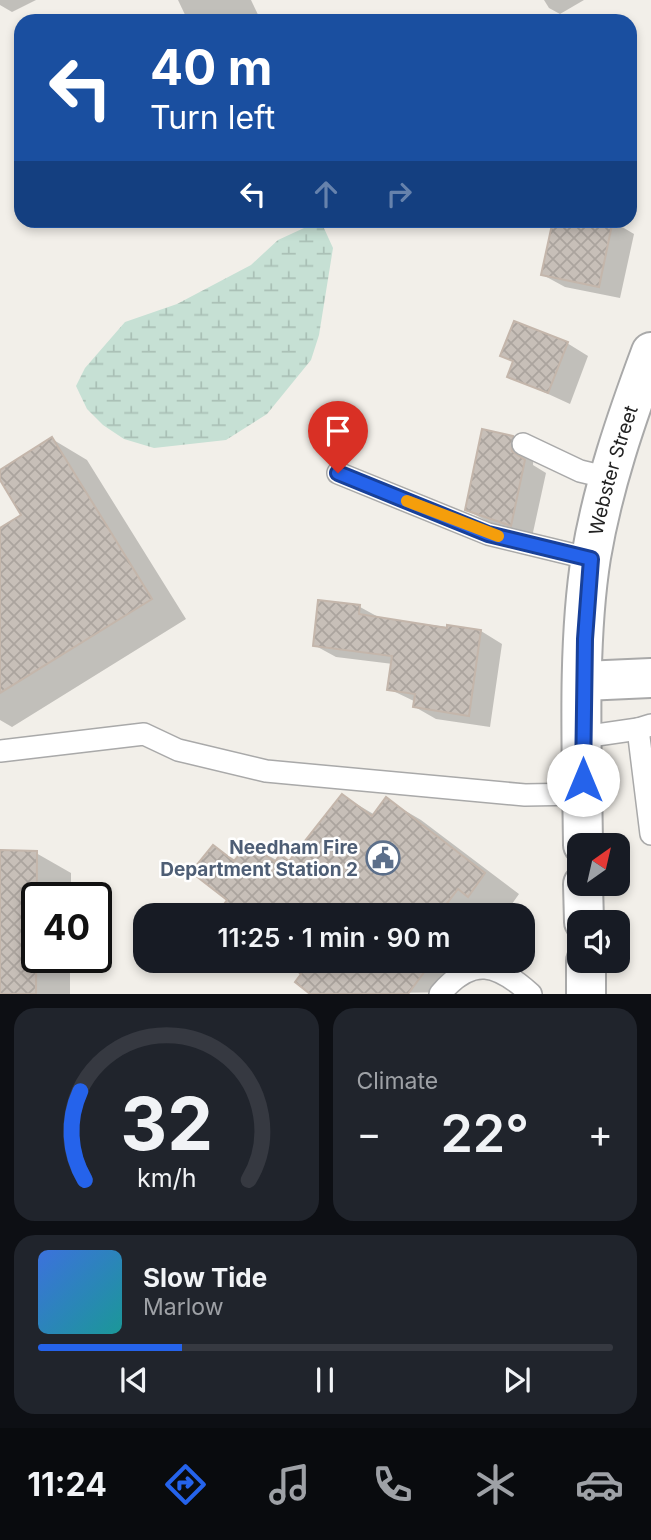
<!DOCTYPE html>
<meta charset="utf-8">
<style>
:root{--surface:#171b24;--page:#20242c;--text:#f1f3f6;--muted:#9ea1a6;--line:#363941;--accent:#2563eb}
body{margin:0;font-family:Inter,sans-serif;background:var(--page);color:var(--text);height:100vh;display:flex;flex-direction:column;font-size:26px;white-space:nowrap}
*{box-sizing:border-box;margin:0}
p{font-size:23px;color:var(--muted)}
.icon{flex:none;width:38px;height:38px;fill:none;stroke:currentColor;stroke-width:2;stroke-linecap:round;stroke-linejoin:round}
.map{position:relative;height:994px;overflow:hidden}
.details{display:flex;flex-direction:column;gap:14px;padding:14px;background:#0d0f14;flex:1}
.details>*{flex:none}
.top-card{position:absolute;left:14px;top:14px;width:623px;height:214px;border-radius:21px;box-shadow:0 4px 10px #0003;background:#1a4fa0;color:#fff;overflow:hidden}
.needle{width:46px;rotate:34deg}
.controls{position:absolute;left:567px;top:833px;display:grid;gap:14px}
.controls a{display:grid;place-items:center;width:63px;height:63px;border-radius:14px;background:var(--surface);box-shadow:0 4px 10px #0003;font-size:35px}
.speed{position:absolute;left:21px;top:882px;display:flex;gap:14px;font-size:35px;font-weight:700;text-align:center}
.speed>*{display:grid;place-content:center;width:91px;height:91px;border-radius:50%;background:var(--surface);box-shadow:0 4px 10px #0003;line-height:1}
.speed .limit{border:4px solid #111;border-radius:10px;background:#fff;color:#111}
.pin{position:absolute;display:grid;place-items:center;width:60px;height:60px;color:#fff;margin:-72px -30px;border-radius:50% 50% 50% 0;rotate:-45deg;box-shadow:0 0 7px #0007}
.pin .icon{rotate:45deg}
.me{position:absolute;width:77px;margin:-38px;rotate:0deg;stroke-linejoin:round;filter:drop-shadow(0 0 5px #0008)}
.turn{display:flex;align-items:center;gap:24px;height:147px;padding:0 21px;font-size:32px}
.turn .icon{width:91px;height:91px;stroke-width:2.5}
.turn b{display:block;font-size:49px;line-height:60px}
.lanes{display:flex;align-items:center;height:66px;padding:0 21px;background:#0003;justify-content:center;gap:35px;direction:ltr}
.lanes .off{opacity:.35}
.big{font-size:52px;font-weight:600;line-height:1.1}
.details .widget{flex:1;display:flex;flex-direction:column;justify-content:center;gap:10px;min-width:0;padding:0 24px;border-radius:21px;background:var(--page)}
.details .dial{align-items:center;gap:0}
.dial svg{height:182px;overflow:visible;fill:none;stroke:var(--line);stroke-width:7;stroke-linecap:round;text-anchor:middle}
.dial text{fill:var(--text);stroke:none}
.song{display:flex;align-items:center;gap:21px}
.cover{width:84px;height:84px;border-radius:10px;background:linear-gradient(135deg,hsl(220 70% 55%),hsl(180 70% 35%))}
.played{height:7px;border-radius:4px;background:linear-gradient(90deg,var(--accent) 25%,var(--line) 25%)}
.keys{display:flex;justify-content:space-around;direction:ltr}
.heat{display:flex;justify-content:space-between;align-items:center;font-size:38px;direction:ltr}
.details .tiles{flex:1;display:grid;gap:14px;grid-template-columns:1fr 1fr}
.widget:last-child{grid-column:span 2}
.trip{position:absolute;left:133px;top:903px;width:402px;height:70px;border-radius:21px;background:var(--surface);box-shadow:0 4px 10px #0003;font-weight:600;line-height:70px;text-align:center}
.tabs{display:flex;height:112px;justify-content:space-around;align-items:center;background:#090b0e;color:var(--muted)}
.tabs .icon{width:49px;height:49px}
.tabs .active{color:var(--accent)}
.tabs b{font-size:32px;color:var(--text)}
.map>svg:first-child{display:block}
.wetland{fill:url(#wetland-marsh)}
.shadow{fill:#0003}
.building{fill:url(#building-cross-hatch);stroke:#c4b6ab;stroke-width:2}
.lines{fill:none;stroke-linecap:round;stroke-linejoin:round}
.service-casing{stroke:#a9a9a9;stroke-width:24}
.minor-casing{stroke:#a9a9a9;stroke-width:42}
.tertiary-casing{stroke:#a9a9a9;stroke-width:42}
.service{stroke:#fff;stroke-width:21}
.minor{stroke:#fff;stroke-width:38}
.tertiary{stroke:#fff;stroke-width:38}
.route-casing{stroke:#184099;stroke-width:18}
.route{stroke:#2563eb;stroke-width:12}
.slow{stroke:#f59e0b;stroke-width:12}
.labels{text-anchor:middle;stroke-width:5;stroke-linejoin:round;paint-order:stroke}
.street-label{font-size:19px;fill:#222;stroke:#fff}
.service-label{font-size:19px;font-weight:bold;fill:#4e5e75;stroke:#fff;text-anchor:end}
</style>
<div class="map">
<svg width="651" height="994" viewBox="0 0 651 994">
<defs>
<pattern id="wetland-marsh" width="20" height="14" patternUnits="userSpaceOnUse" patternTransform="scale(1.75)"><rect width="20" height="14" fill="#c6e0d4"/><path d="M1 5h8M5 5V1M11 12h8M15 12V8" fill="none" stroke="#aac0b6"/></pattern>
<pattern id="building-cross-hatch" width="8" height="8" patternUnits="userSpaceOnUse" patternTransform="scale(1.75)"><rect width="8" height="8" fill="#c7bfb8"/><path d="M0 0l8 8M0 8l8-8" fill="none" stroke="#aba49e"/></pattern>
</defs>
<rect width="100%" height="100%" fill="#f2efe9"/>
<polygon class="wetland" points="323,226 333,248 319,335 311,360 267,414 226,440 154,448 124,439 103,425 87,409 76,386 85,368 125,322 177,304 251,265 278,240 304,228"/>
<g class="shadow">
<polygon points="0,0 36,0 12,12 0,5"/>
<polygon points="178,0 251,0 261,21 188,21"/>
<polygon points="544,0 584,0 560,14 549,8"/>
<polygon points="612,221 634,234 620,298 565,287 543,275"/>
<polygon points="567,343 588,356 570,404 509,376"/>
<polygon points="512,438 534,450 533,465 546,473 532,537 488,522 467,510"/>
<polygon points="52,439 87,460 186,619 12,727 0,720 0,530 24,515 0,477 0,472"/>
<polygon points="360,607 382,619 481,631 502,644 490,727 436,719 415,707 416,702 389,689 393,664 336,657 314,645"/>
<polygon points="343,796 375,815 387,800 421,820 519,894 504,915 493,909 488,915 227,915 221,911 230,900 213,847 237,861 250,845 278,861 291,862"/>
<polygon points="0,852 36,853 71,873 71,898 37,898 37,957 70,957 70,994 0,994"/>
<polygon points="287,961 453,961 440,978 459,992 313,994 304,973"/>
</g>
<g class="building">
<polygon points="553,220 613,220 599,287 541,275"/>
<polygon points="514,321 568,342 548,393 507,377 513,361 500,356"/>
<polygon points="482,429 513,436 512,451 525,460 511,526 465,510"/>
<polygon points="52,437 152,599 0,693 0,528 21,515 0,480 0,470"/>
<polygon points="318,600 360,605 359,614 447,628 447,625 481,630 469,716 413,707 415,694 387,690 392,656 313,646"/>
<polygon points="342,794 372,816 386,797 485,873 468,897 458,889 438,915 225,915 219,911 227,900 191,872 213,845 234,861 249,843 275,862 280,854 289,861"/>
<polygon points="0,850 37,851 36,994 0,994"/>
<polygon points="285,961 412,961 425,971 408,994 310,994 295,982 301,974"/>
</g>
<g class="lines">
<defs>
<g id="service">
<polyline points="523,444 580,471 609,478"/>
<polyline points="338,473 488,534 591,559"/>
<polyline points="651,725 638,729 651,834"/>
<polyline points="583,737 638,729"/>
<polyline points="0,751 144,734 178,750 266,771 525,795 583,794"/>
<path d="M440 994C473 955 497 964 531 994"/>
</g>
<polyline id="minor" points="584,681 651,678"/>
<g id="tertiary">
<path id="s1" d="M583 845C582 755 577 645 591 557 603 486 626 419 651 352"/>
<polyline points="583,884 584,922"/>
<polyline points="586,961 586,994"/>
</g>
</defs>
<use href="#service" class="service-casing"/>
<use href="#minor" class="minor-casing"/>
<use href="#tertiary" class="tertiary-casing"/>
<use href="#service" class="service"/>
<use href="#minor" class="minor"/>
<use href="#tertiary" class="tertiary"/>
</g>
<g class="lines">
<defs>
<polyline id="route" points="338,473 488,534 591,559 585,639 583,780"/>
</defs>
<use href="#route" class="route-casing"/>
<use href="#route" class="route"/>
<polyline class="slow" points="407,501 498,536"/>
</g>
<defs>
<symbol id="civic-ring" viewBox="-11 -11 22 22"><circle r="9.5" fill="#fff" stroke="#5c6f8a" stroke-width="1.5"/><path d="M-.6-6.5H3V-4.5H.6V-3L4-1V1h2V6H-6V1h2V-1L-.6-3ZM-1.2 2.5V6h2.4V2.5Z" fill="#5c6f8a"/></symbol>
</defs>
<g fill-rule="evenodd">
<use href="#civic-ring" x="364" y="839" width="38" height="38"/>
</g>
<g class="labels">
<g class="street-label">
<text dy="7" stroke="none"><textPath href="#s1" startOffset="378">Webster Street</textPath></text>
</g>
<g class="service-label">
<text x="358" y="854">Needham Fire<tspan x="358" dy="22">Department Station 2</tspan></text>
</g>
</g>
</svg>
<div class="controls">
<a><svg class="needle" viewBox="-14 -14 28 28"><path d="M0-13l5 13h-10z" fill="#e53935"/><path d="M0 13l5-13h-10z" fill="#9ea1a6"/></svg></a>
<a><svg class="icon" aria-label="sound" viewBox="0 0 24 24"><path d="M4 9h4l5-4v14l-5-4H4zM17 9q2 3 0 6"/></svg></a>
</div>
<div class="speed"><div class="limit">40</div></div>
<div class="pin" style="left:338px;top:473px;background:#d93025"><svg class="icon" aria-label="arrive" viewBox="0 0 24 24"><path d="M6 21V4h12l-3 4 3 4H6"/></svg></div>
<svg class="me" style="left:583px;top:780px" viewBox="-20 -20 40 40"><circle r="19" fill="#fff"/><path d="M0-13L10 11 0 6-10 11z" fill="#2563eb"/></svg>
<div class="trip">11:25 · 1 min · 90 m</div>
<div class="top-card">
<div class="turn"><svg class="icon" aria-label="left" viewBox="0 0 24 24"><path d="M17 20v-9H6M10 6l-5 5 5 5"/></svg><div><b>40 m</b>Turn left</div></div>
<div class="lanes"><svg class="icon" aria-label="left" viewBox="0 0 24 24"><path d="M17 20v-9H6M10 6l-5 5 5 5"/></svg><svg class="icon off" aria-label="ahead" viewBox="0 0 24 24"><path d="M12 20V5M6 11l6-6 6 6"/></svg><svg class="icon off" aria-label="right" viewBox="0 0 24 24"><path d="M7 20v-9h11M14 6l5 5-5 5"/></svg></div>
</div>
</div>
<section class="details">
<div class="tiles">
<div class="widget dial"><svg viewBox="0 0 100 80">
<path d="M14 69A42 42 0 1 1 86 69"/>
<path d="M14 69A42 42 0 0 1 12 30" stroke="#2563eb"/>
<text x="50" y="56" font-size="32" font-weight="700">32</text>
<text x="50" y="72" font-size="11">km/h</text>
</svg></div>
<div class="widget"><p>Climate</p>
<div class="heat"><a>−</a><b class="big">22°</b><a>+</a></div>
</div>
<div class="widget">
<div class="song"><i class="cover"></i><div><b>Slow Tide</b><p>Marlow</p></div></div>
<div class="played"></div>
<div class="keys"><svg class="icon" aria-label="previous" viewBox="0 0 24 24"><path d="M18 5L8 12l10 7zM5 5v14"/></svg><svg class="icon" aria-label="pause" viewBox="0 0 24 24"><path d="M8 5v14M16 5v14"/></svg><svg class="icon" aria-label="next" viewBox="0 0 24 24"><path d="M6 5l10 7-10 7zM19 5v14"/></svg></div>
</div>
</div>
</section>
<nav class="tabs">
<b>11:24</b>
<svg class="icon active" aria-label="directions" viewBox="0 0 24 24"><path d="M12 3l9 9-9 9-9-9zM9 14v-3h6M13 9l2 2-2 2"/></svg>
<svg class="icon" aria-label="music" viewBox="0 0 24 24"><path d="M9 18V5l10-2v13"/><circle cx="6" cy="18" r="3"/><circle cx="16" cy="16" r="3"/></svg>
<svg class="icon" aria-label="phone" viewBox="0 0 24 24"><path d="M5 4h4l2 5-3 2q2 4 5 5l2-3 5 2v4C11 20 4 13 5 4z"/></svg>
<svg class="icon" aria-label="climate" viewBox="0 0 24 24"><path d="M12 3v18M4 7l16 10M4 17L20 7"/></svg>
<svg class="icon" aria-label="car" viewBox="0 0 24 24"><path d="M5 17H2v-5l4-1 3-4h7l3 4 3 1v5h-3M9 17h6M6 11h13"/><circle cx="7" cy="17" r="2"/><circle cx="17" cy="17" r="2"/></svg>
</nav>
